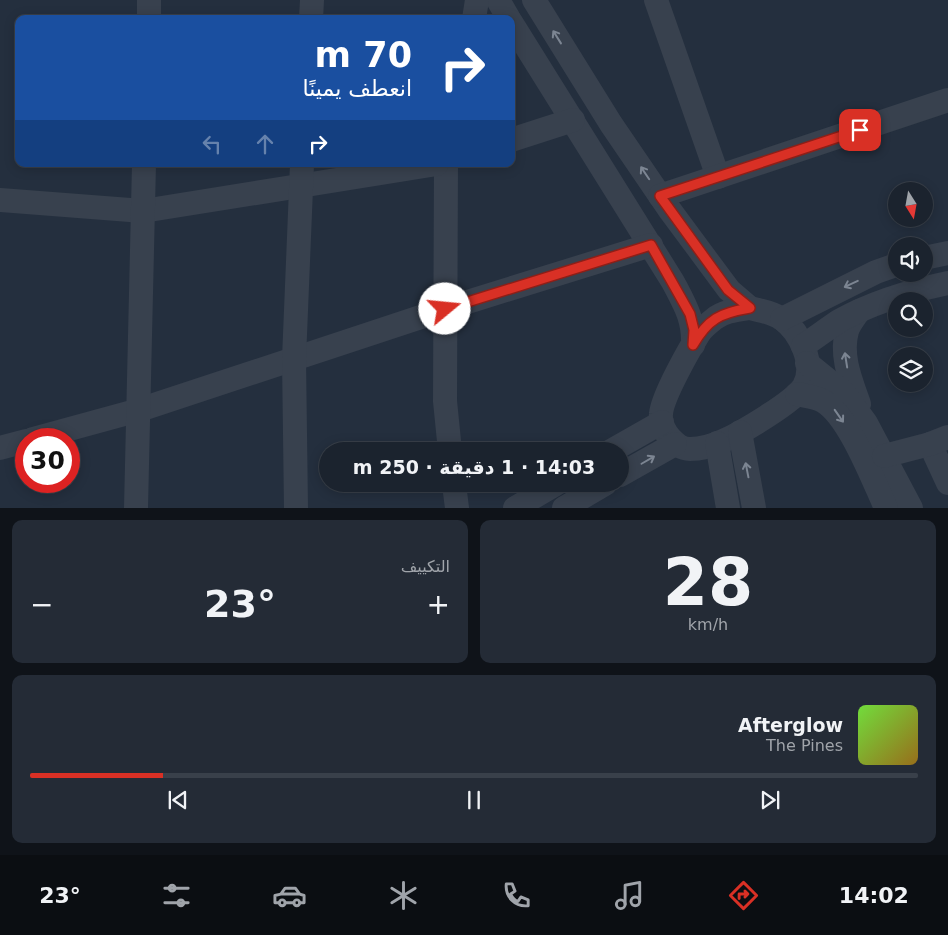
<!DOCTYPE html>
<html lang="ar">
<meta charset="utf-8">
<style>
:root{--surface:#1b232e;--page:#242b36;--text:#f1f3f6;--muted:#a0a4aa;--line:#39404a;--accent:#d93025}
body{margin:0;font-family:"DejaVu Sans","Noto Naskh Arabic",sans-serif;background:var(--page);color:var(--text);direction:rtl;height:100vh;display:flex;flex-direction:column;font-size:19px;white-space:nowrap}
*{box-sizing:border-box;margin:0}
p{font-size:16px;color:var(--muted)}
.icon{flex:none;width:28px;height:28px;fill:none;stroke:currentColor;stroke-width:2;stroke-linecap:round;stroke-linejoin:round}
.map{position:relative;height:508px;overflow:hidden;direction:ltr}
.details{display:flex;flex-direction:column;gap:12px;padding:12px;background:#0f1319;flex:1}
.details>*{flex:none}
.guide{position:absolute;left:15px;top:15px;width:500px;height:152px;border-radius:10px;box-shadow:0 2px 12px #0003,0 0 0 1px var(--line);direction:rtl;background:#1a4fa0;color:#fff;overflow:hidden}
.needle{width:32px;rotate:169deg}
.tools{position:absolute;left:888px;top:182px;display:grid;gap:10px}
.tools a{display:grid;place-items:center;width:45px;height:45px;border-radius:50%;background:var(--surface);box-shadow:0 2px 12px #0003,0 0 0 1px var(--line);font-size:25px}
.speed{position:absolute;left:15px;top:428px;display:flex;gap:10px;font-size:25px;font-weight:700;text-align:center}
.speed>*{display:grid;place-content:center;width:65px;height:65px;border-radius:50%;background:var(--surface);box-shadow:0 2px 12px #0003,0 0 0 1px var(--line);line-height:1}
.speed .limit{border:8px solid #d22;background:#fff;color:#111}
.pin{position:absolute;display:grid;place-items:center;width:42px;height:42px;color:#fff;margin:-21px;border-radius:10px;box-shadow:0 2px 8px #0006}
.me{position:absolute;width:55px;margin:-28px;rotate:73deg;stroke-linejoin:round;filter:drop-shadow(0 0 4px #0008)}
.turn{display:flex;align-items:center;gap:18px;height:105px;padding:0 20px;font-size:22px}
.turn .icon{width:65px;height:65px;stroke-width:2.5}
.turn b{display:block;font-size:35px;line-height:42px}
.lanes{display:flex;align-items:center;height:48px;padding:0 20px;background:#0003;justify-content:center;gap:25px;direction:ltr}
.lanes .off{opacity:.35}
.big{font-size:38px;font-weight:700;line-height:1.1}
.details .card{flex:1;display:flex;flex-direction:column;justify-content:center;gap:8px;min-width:0;padding:0 18px;border-radius:10px;background:var(--page)}
.details .dial{align-items:center;gap:0}
.dial b{font-size:65px;line-height:1}
.song{display:flex;align-items:center;gap:15px}
.cover{width:60px;height:60px;border-radius:8px;background:linear-gradient(135deg,hsl(100 70% 55%),hsl(40 70% 35%))}
.played{height:5px;border-radius:2px;background:linear-gradient(90deg,var(--accent) 15%,var(--line) 15%)}
.keys{display:flex;justify-content:space-around;direction:ltr}
.heat{display:flex;justify-content:space-between;align-items:center;font-size:28px;direction:ltr}
.details .tiles{flex:1;display:grid;gap:12px;grid-template-columns:1fr 1fr}
.card:last-child{grid-column:span 2}
.trip{position:absolute;left:319px;top:442px;width:310px;height:50px;border-radius:25px;background:var(--surface);box-shadow:0 2px 12px #0003,0 0 0 1px var(--line);font-weight:700;line-height:50px;text-align:center;direction:rtl}
.tab-bar{display:flex;height:80px;justify-content:space-around;align-items:center;background:#0b0e12;color:var(--muted)}
.tab-bar .icon{width:35px;height:35px}
.tab-bar .active{color:var(--accent)}
.tab-bar b{font-size:22px;color:var(--text)}
.map>svg:first-child{display:block}
.lines{fill:none;stroke-linecap:round;stroke-linejoin:round}
.minor{stroke:#38414e;stroke-width:24}
.oneway{stroke:#7c8592}
.route-casing{stroke:#8d1f18;stroke-width:12}
.route{stroke:#d93025;stroke-width:9}
</style>
<div class="map">
<svg width="948" height="508" viewBox="0 0 948 508">
<rect width="100%" height="100%" fill="#242f3e"/>
<g class="lines">
<g class="minor">
<polyline points="498,0 509,19"/>
<polyline points="534,0 611,124 669,209 729,290 750,308"/>
<polyline points="656,0 718,177"/>
<polyline points="149,19 149,0"/>
<polyline points="311,19 312,0"/>
<polyline points="474,19 477,0"/>
<path d="M511 22 673 282C685 305 694 319 693 345"/>
<polyline points="511,140 573,120"/>
<polyline points="446,164 445,401 450,451"/>
<polyline points="660,196 948,100"/>
<polyline points="0,200 143,211 437,164"/>
<polyline points="924,258 948,253"/>
<path d="M750 308C761 311 772 312 782 319 800 332 816 365 804 386 794 402 741 433 723 441 712 446 701 449 690 449 681 449 676 444 670 438 665 432 660 423 661 414 662 397 690 348 700 332 704 327 709 323 714 319 724 311 737 310 750 308Z"/>
<path d="M859 311C855 317 849 324 847 331 840 356 851 381 859 404"/>
<polyline points="782,319 876,272 896,265"/>
<path d="M803 346C815 338 827 329 839 321 873 302 910 291 948 283"/>
<polyline points="807,363 844,393 866,423 911,508"/>
<path d="M797 394C805 396 816 397 823 401 849 416 873 480 886 508"/>
<polyline points="740,432 754,508"/>
<polyline points="33,439 139,410 445,309 651,245"/>
<polyline points="717,443 728,508"/>
<polyline points="930,444 948,483"/>
<polyline points="0,448 26,441"/>
<polyline points="611,451 662,422"/>
<polyline points="884,456 930,444 948,437"/>
<polyline points="620,475 675,444"/>
<polyline points="454,484 457,508"/>
<polyline points="136,508 144,164"/>
<polyline points="296,508 294,359 302,164"/>
<polyline points="515,508 556,484"/>
<polyline points="564,508 605,484"/>
</g>
</g>
<defs><path id="oneway-shaft" d="M-6 0H5M1.5-3L5.5 0L1.5 3" fill="none" stroke-width="1.6" stroke-linecap="round" stroke-linejoin="round" transform="scale(1.25)"/></defs>
<g class="oneway">
<use href="#oneway-shaft" transform="translate(557 37) rotate(-122)"/>
<use href="#oneway-shaft" transform="translate(645 173) rotate(-124)"/>
<use href="#oneway-shaft" transform="translate(851 284) rotate(155)"/>
<use href="#oneway-shaft" transform="translate(846 360) rotate(-99)"/>
<use href="#oneway-shaft" transform="translate(839 416) rotate(55)"/>
<use href="#oneway-shaft" transform="translate(648 460) rotate(-30)"/>
<use href="#oneway-shaft" transform="translate(747 470) rotate(-101)"/>
</g>
<g class="lines">
<defs>
<path id="route" d="M445 309 651 245 690 314 694 330 693 345C708 319 720 313 750 308L728 290 660 196 860 130"/>
</defs>
<use href="#route" class="route-casing"/>
<use href="#route" class="route"/>
</g>
</svg>
<div class="tools">
<a><svg class="needle" viewBox="-14 -14 28 28"><path d="M0-13l5 13h-10z" fill="#e53935"/><path d="M0 13l5-13h-10z" fill="#a0a4aa"/></svg></a>
<a><svg class="icon" aria-label="sound" viewBox="0 0 24 24"><path d="M4 9h4l5-4v14l-5-4H4zM17 9q2 3 0 6"/></svg></a>
<a><svg class="icon" aria-label="search" viewBox="0 0 24 24"><circle cx="10" cy="10" r="6"/><path d="M15 15l6 6"/></svg></a>
<a><svg class="icon" aria-label="layers" viewBox="0 0 24 24"><path d="M12 4l9 5-9 5-9-5zM3 14l9 5 9-5"/></svg></a>
</div>
<div class="speed"><div class="limit">30</div></div>
<div class="pin" style="left:860px;top:130px;background:#d93025"><svg class="icon" aria-label="arrive" viewBox="0 0 24 24"><path d="M6 21V4h12l-3 4 3 4H6"/></svg></div>
<svg class="me" style="left:445px;top:309px" viewBox="-20 -20 40 40"><circle r="19" fill="#fff"/><path d="M0-13L10 11 0 6-10 11z" fill="#d93025"/></svg>
<div class="trip">14:03 · 1 دقيقة · 250 m</div>
<div class="guide">
<div class="turn"><svg class="icon" aria-label="right" viewBox="0 0 24 24"><path d="M7 20v-9h11M14 6l5 5-5 5"/></svg><div><b>70 m</b>انعطف يمينًا</div></div>
<div class="lanes"><svg class="icon off" aria-label="left" viewBox="0 0 24 24"><path d="M17 20v-9H6M10 6l-5 5 5 5"/></svg><svg class="icon off" aria-label="ahead" viewBox="0 0 24 24"><path d="M12 20V5M6 11l6-6 6 6"/></svg><svg class="icon" aria-label="right" viewBox="0 0 24 24"><path d="M7 20v-9h11M14 6l5 5-5 5"/></svg></div>
</div>
</div>
<section class="details">
<div class="tiles">
<div class="card dial"><b>28</b><p>km/h</p></div>
<div class="card"><p>التكييف</p>
<div class="heat"><a>−</a><b class="big">23°</b><a>+</a></div>
</div>
<div class="card">
<div class="song"><i class="cover"></i><div><b>Afterglow</b><p>The Pines</p></div></div>
<div class="played"></div>
<div class="keys"><svg class="icon" aria-label="previous" viewBox="0 0 24 24"><path d="M18 5L8 12l10 7zM5 5v14"/></svg><svg class="icon" aria-label="pause" viewBox="0 0 24 24"><path d="M8 5v14M16 5v14"/></svg><svg class="icon" aria-label="next" viewBox="0 0 24 24"><path d="M6 5l10 7-10 7zM19 5v14"/></svg></div>
</div>
</div>
</section>
<nav class="tab-bar">
<b>14:02</b>
<svg class="icon active" aria-label="directions" viewBox="0 0 24 24"><path d="M12 3l9 9-9 9-9-9zM9 14v-3h6M13 9l2 2-2 2"/></svg>
<svg class="icon" aria-label="music" viewBox="0 0 24 24"><path d="M9 18V5l10-2v13"/><circle cx="6" cy="18" r="3"/><circle cx="16" cy="16" r="3"/></svg>
<svg class="icon" aria-label="phone" viewBox="0 0 24 24"><path d="M5 4h4l2 5-3 2q2 4 5 5l2-3 5 2v4C11 20 4 13 5 4z"/></svg>
<svg class="icon" aria-label="climate" viewBox="0 0 24 24"><path d="M12 3v18M4 7l16 10M4 17L20 7"/></svg>
<svg class="icon" aria-label="car" viewBox="0 0 24 24"><path d="M5 17H2v-5l4-1 3-4h7l3 4 3 1v5h-3M9 17h6M6 11h13"/><circle cx="7" cy="17" r="2"/><circle cx="17" cy="17" r="2"/></svg>
<svg class="icon" aria-label="filters" viewBox="0 0 24 24"><path d="M4 7h16M4 17h16"/><circle cx="9" cy="7" r="2"/><circle cx="15" cy="17" r="2"/></svg>
<b>23°</b>
</nav>
